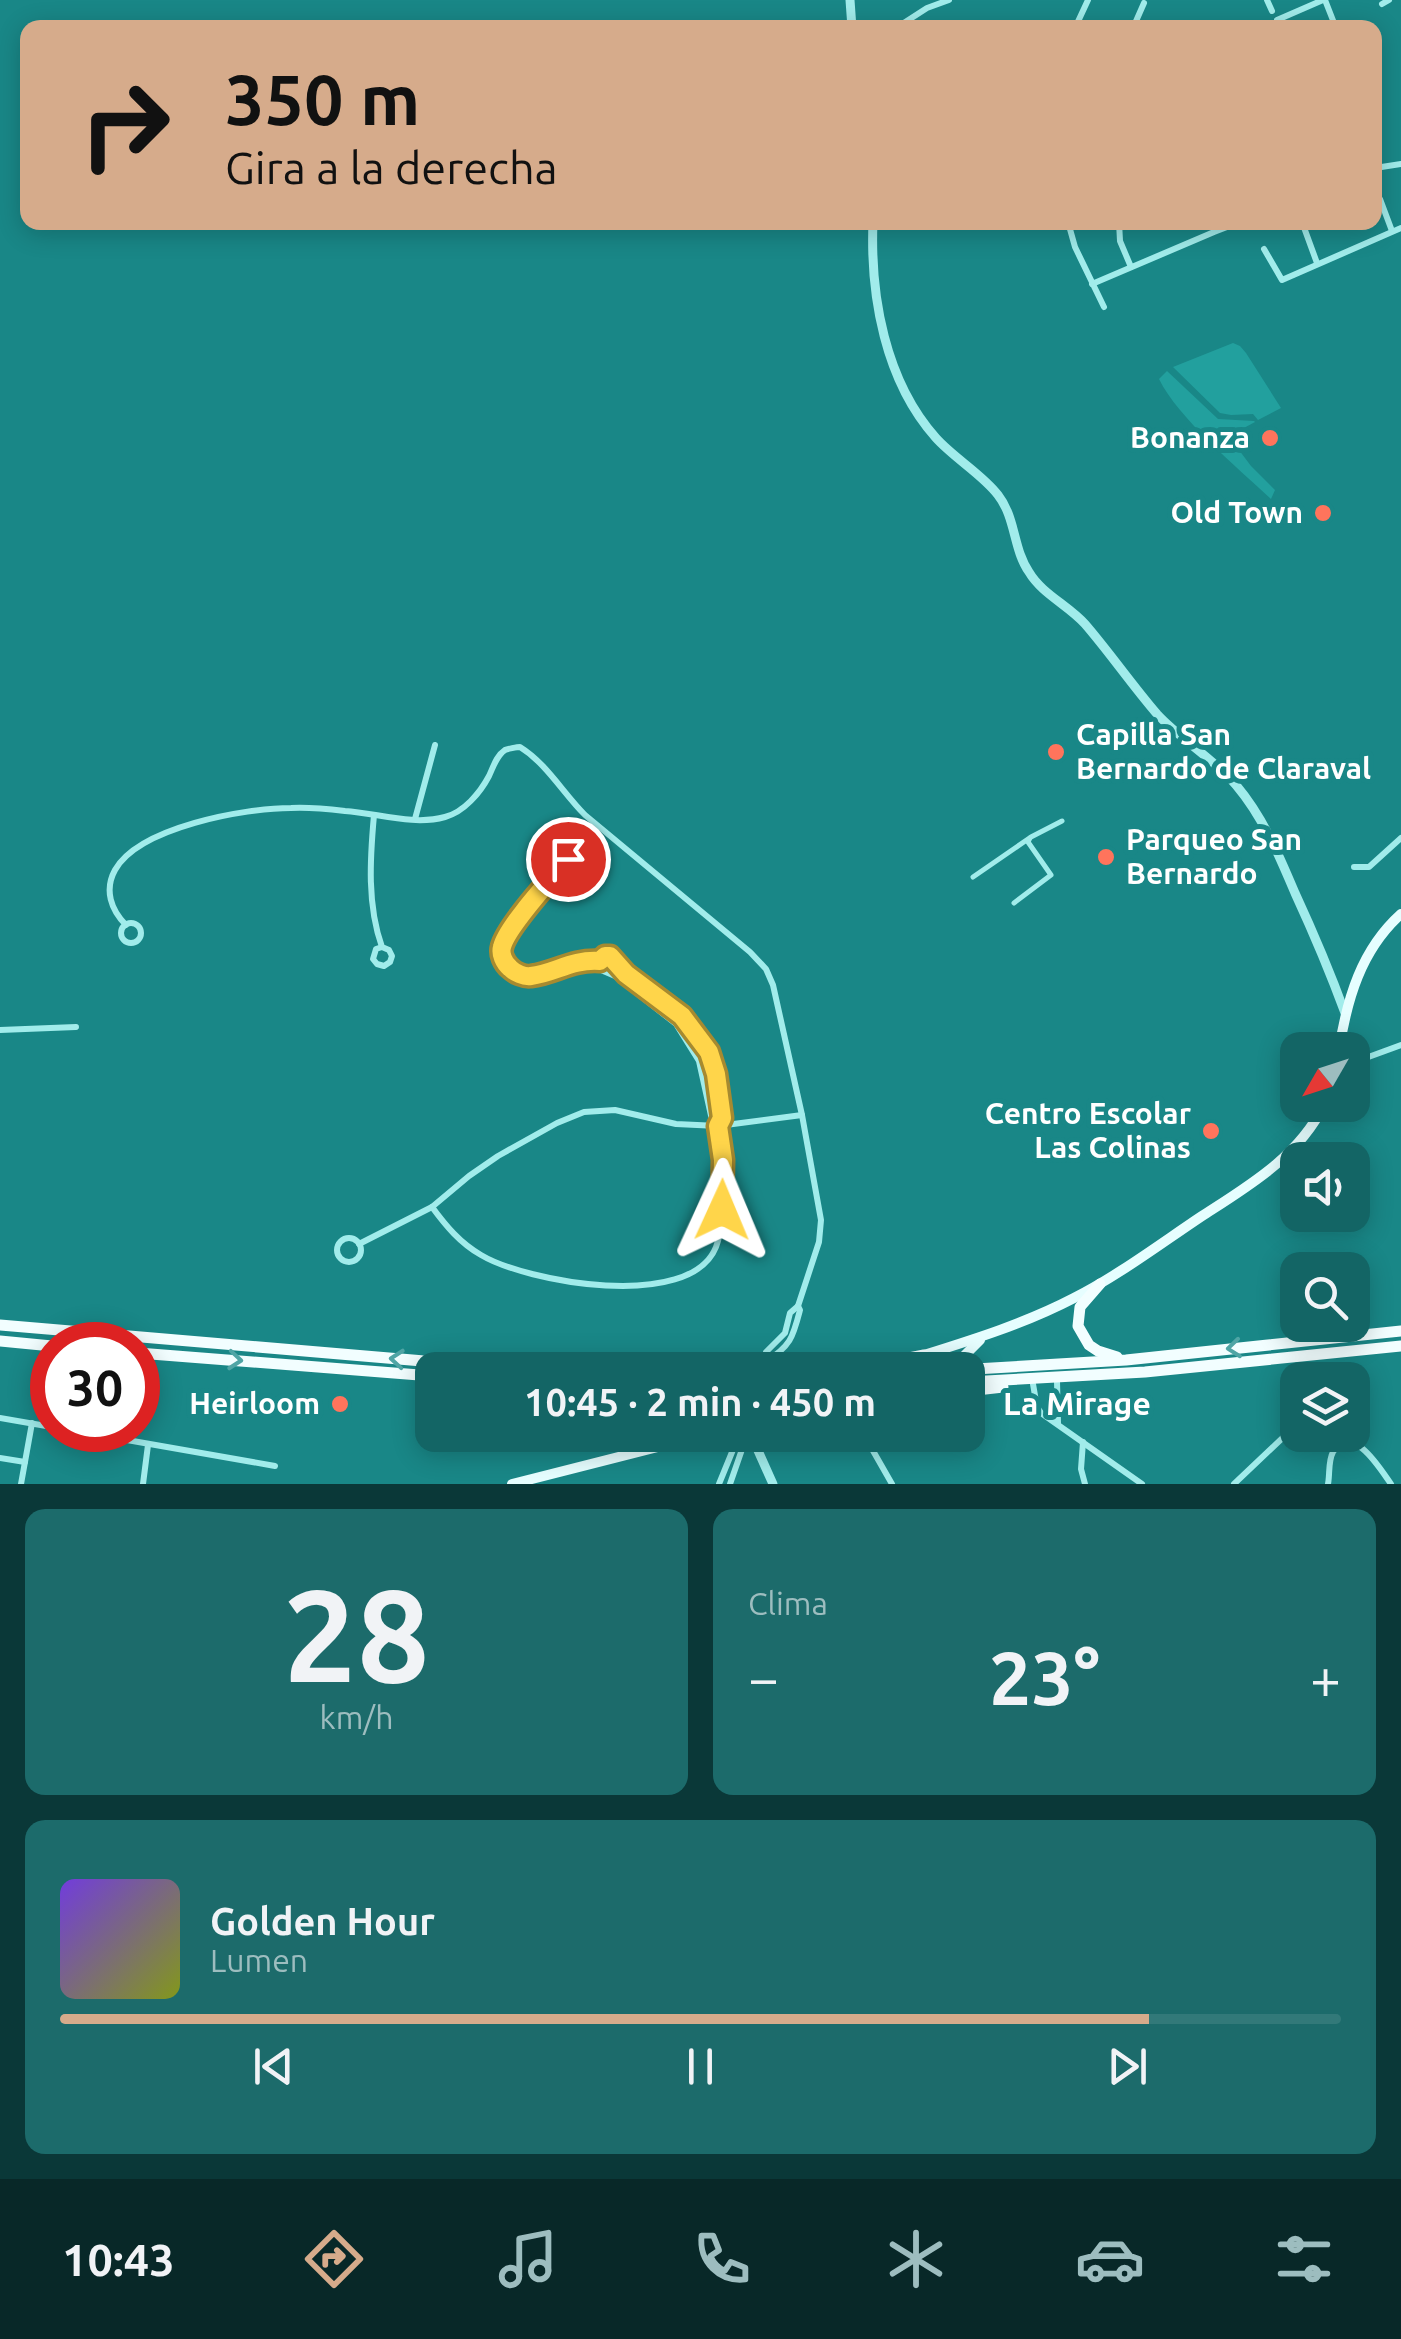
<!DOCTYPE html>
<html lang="es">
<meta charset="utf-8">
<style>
:root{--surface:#136565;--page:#1c6b6b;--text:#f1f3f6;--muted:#9dbdbf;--line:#327979;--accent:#d6ab8b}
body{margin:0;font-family:Ubuntu,sans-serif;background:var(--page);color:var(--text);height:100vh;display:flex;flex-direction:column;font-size:38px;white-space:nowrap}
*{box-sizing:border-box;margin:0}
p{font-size:32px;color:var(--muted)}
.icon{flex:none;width:55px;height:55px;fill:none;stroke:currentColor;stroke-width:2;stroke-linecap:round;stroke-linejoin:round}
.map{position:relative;height:1484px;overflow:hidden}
.panel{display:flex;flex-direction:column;gap:25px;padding:25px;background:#0a3838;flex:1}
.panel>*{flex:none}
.guide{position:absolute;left:20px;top:20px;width:1362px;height:210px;border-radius:20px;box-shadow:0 5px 25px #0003;background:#d6ab8b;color:#111;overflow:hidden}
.needle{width:65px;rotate:231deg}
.fabs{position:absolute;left:1280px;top:1032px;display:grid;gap:20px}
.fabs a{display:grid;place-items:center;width:90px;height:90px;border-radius:20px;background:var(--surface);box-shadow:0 5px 25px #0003;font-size:50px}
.speed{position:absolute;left:30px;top:1322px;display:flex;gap:20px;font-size:50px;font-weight:700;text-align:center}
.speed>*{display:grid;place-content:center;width:130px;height:130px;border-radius:50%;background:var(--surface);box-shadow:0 5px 25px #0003;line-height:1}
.speed .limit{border:15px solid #d22;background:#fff;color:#111}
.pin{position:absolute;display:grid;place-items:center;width:85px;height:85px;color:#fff;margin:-42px;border:5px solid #fff;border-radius:50%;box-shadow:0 2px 10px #0007}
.me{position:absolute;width:110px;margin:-55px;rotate:1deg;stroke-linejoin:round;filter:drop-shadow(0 0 8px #0008)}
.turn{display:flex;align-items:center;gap:35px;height:210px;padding:0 40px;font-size:45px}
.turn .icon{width:130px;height:130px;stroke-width:2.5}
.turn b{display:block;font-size:70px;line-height:85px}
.big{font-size:75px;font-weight:600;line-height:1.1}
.panel .widget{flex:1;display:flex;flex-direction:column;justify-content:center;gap:15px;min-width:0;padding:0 35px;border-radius:20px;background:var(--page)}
.panel .dial{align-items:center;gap:0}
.dial b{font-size:130px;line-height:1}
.song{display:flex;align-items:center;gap:30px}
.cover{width:120px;height:120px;border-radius:15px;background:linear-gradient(135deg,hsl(260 70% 55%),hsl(70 70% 35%))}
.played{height:10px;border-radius:5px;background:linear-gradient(90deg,var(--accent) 85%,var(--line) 85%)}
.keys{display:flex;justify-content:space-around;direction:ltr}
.heat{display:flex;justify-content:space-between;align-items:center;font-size:55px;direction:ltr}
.panel .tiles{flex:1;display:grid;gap:25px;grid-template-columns:1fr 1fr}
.widget:last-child{grid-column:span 2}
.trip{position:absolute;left:415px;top:1352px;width:570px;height:100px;border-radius:20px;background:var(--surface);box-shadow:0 5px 25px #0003;font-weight:600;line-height:100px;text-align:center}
.tabs{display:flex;height:160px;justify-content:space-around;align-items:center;background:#082828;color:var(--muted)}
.tabs .icon{width:70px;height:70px}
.tabs .selected{color:var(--accent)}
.tabs b{font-size:45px;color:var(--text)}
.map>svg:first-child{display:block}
.green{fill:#22a09e}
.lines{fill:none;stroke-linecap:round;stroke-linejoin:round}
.pedestrian{stroke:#a1eceb;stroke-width:5}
.minor{stroke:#a1eceb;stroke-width:6}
.tertiary{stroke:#a1eceb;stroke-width:9}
.primary{stroke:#e6feff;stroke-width:10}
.trunk{stroke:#f2feff;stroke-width:11}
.oneway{stroke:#4fa5a5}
.route-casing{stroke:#a68a30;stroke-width:25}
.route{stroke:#ffd54a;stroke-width:18}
.poi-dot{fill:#ff745c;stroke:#198787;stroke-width:4}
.labels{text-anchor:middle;stroke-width:10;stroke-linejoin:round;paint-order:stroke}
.poi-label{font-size:30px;font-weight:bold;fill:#fff;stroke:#198787;text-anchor:end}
.neighbourhood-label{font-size:32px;font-weight:bold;fill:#fff;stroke:#198787}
</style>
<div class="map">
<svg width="1401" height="1484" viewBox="0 0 1401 1484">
<rect width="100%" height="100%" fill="#198787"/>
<g class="green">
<polygon points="1233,343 1240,346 1246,353 1281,408 1258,420 1253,414 1231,415 1220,413 1173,367"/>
<path d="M1167 371 1218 419 1254 421 1255 422 1242 429 1245 435 1233 442 1251 466 1275 490 1271 499C1238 468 1178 418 1159 379Z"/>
</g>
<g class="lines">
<g class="pedestrian">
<polyline points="973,877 1031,837 1062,821"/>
<polyline points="1014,903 1051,875 1028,842 1030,838"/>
</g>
<g class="minor">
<polyline points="1267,0 1272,11"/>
<polyline points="1325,0 1336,28"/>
<polyline points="1382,4 1389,0"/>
<polyline points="896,28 927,8 949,0"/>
<polyline points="1075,28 1088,0"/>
<polyline points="1133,28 1144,3"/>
<polyline points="1280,28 1277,20 1323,0"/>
<polyline points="1375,168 1401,164"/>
<polyline points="1380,199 1392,231"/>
<polyline points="1068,222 1075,247 1104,307"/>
<polyline points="1119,222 1120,241 1131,267"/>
<polyline points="1302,222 1317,263"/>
<polyline points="1264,249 1282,280 1401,228"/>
<polyline points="1092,284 1214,232 1240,222"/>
<path d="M374 815C370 859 367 905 382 947L389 950 392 956 390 962 384 966 377 964 373 959 376 949 382 947"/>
<polyline points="415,819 435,745"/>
<path d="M587 838 532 901 502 944C500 963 513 974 531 976L579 961H600"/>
<polyline points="1354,867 1369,867 1401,838"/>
<circle cx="131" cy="933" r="10"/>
<path d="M126 925C111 910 104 890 115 870 139 827 245 808 291 808 309 807 328 809 345 811 377 813 413 826 445 817 464 812 480 793 489 776 493 768 496 756 505 750 507 749 517 747 520 747 546 763 563 793 585 815L750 952 766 969 773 985 802 1115 821 1220 819 1242 798 1306 790 1313 785 1333 766 1352 761 1370"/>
<polyline points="0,1030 76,1027"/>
<polyline points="1352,1063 1401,1045"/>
<path d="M432 1207C446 1226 460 1243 481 1255 526 1282 690 1312 716 1247 723 1229 722 1205 722 1186 723 1166 726 1135 712 1120L699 1061 676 1024 615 976 601 970 600 961 605 956 613 958C651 1012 706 1005 718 1088 720 1101 724 1114 718 1126"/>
<circle cx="349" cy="1250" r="12"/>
<polyline points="359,1244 432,1207 469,1176 498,1156 557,1123 584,1112 615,1110 676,1124 718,1126 802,1115"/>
<path d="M765 1362C791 1346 793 1337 800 1310L798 1306"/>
<polyline points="1057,1381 1058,1423"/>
<polyline points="1033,1384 1037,1407 1041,1413 1142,1484"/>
<polyline points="0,1418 52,1427"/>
<polyline points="70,1430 275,1466"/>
<polyline points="864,1435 892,1484"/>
<polyline points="1083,1442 1081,1469 1085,1484"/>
<polyline points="0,1458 25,1462"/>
<polyline points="21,1484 32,1423"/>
<polyline points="143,1484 148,1445"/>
<polyline points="719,1484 739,1435"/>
<polyline points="730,1484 747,1435"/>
<polyline points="1234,1484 1293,1428"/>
<path d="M1328 1484C1330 1474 1328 1461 1333 1452 1352 1421 1381 1470 1391 1484"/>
</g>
<g class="tertiary">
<polyline points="850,0 852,28"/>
<path d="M873 222C870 296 885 381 936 438 954 458 983 475 998 495 1016 518 1013 549 1029 572 1042 594 1068 605 1085 624 1110 653 1132 685 1157 714 1181 740 1213 758 1236 785 1263 817 1279 855 1295 893 1313 932 1330 972 1345 1013"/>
<polyline points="751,1435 773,1484"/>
</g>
<g class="primary">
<path d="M1339 1050C1347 999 1361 950 1401 914"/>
<path d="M924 1355C975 1339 1026 1323 1074 1298 1119 1275 1160 1244 1202 1216 1250 1185 1298 1157 1324 1105"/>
<polyline points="954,1366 980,1340"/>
<polyline points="512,1484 705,1435"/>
</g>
<g class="trunk">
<polyline points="1100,1284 1080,1307 1078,1326 1089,1345 1098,1351 1117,1357"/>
<polyline points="0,1325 529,1370"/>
<polyline points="0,1341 52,1346"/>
<polyline points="138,1353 432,1376"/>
<polyline points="894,1361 924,1355"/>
<polyline points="659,1370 713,1370"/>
<polyline points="808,1370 867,1366 962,1366"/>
<polyline points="958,1370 1126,1360 1401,1331"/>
<polyline points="968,1382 1145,1372 1401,1346"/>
<polyline points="968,1391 1003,1387"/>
</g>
</g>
<defs><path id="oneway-chevron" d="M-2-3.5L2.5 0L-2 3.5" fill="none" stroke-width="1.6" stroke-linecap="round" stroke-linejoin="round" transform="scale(2.5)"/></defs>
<g class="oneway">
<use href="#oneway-chevron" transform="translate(1234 1348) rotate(174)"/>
<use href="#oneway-chevron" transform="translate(397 1359) rotate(-175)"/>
<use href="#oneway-chevron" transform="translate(235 1360) rotate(5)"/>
</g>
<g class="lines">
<defs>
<path id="route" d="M568 859C553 877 507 926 502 947 500 954 504 963 510 968 515 973 524 977 531 976 556 973 571 959 600 961L605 956H610L626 974 682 1016 709 1052 716 1074 722 1118 718 1126 723 1160 722 1210"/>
</defs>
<use href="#route" class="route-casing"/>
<use href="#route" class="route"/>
</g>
<g class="poi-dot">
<circle cx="1270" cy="438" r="10"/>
<circle cx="1323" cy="513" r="10"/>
<circle cx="1056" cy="752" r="10"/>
<circle cx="1106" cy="857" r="10"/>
<circle cx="1211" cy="1131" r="10"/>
<circle cx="340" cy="1404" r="10"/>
</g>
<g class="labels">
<g class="poi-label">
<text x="1250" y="448">Bonanza</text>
<text x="1303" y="523">Old Town</text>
<text x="1076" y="745" text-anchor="start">Capilla San<tspan x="1076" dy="34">Bernardo de Claraval</tspan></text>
<text x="1126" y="850" text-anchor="start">Parqueo San<tspan x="1126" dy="34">Bernardo</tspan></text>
<text x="1191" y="1124">Centro Escolar<tspan x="1191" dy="34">Las Colinas</tspan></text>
<text x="320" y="1414">Heirloom</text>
</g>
<g class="neighbourhood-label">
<text x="1077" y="1415">La Mirage</text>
</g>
</g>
</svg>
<div class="fabs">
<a><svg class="needle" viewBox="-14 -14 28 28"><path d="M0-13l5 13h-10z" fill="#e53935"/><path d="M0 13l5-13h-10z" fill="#9dbdbf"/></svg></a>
<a><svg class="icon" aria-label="sound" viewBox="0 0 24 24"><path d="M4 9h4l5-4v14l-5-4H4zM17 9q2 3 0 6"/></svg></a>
<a><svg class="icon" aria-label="search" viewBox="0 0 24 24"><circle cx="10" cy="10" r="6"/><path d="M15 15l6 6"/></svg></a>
<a><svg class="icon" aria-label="layers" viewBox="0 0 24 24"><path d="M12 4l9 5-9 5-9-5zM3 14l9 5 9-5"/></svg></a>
</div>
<div class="speed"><div class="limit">30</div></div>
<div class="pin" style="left:568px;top:859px;background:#d93025"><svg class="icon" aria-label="arrive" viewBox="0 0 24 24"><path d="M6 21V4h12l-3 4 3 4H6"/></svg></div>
<svg class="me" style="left:722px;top:1210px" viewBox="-20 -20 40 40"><path d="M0-17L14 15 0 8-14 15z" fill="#ffd54a" stroke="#fff" stroke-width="4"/></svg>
<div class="trip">10:45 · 2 min · 450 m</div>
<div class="guide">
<div class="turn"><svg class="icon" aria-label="right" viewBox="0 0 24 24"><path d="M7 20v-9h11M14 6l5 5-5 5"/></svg><div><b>350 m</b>Gira a la derecha</div></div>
</div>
</div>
<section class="panel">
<div class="tiles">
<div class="widget dial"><b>28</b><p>km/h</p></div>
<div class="widget"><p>Clima</p>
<div class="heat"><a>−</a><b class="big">23°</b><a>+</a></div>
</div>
<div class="widget">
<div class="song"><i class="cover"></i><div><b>Golden Hour</b><p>Lumen</p></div></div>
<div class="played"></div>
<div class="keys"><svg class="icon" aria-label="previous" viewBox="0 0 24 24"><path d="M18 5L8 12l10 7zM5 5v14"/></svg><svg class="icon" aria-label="pause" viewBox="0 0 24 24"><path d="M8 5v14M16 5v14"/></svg><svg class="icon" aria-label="next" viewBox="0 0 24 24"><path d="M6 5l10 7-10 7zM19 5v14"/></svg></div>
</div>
</div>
</section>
<nav class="tabs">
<b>10:43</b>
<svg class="icon selected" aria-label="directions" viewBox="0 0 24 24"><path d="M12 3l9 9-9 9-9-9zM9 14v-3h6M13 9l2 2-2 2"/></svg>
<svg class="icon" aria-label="music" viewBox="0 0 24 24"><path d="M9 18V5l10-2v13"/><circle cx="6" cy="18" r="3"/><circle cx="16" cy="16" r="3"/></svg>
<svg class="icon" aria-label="phone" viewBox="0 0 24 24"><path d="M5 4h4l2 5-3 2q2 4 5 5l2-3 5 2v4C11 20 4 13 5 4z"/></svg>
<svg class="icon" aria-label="climate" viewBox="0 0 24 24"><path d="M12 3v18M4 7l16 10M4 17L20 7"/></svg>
<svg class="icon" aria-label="car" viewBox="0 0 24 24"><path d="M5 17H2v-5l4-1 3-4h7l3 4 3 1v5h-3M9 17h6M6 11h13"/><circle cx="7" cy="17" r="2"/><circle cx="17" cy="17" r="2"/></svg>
<svg class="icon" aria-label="filters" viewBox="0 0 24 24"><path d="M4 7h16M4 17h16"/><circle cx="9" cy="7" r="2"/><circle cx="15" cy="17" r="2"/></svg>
</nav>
